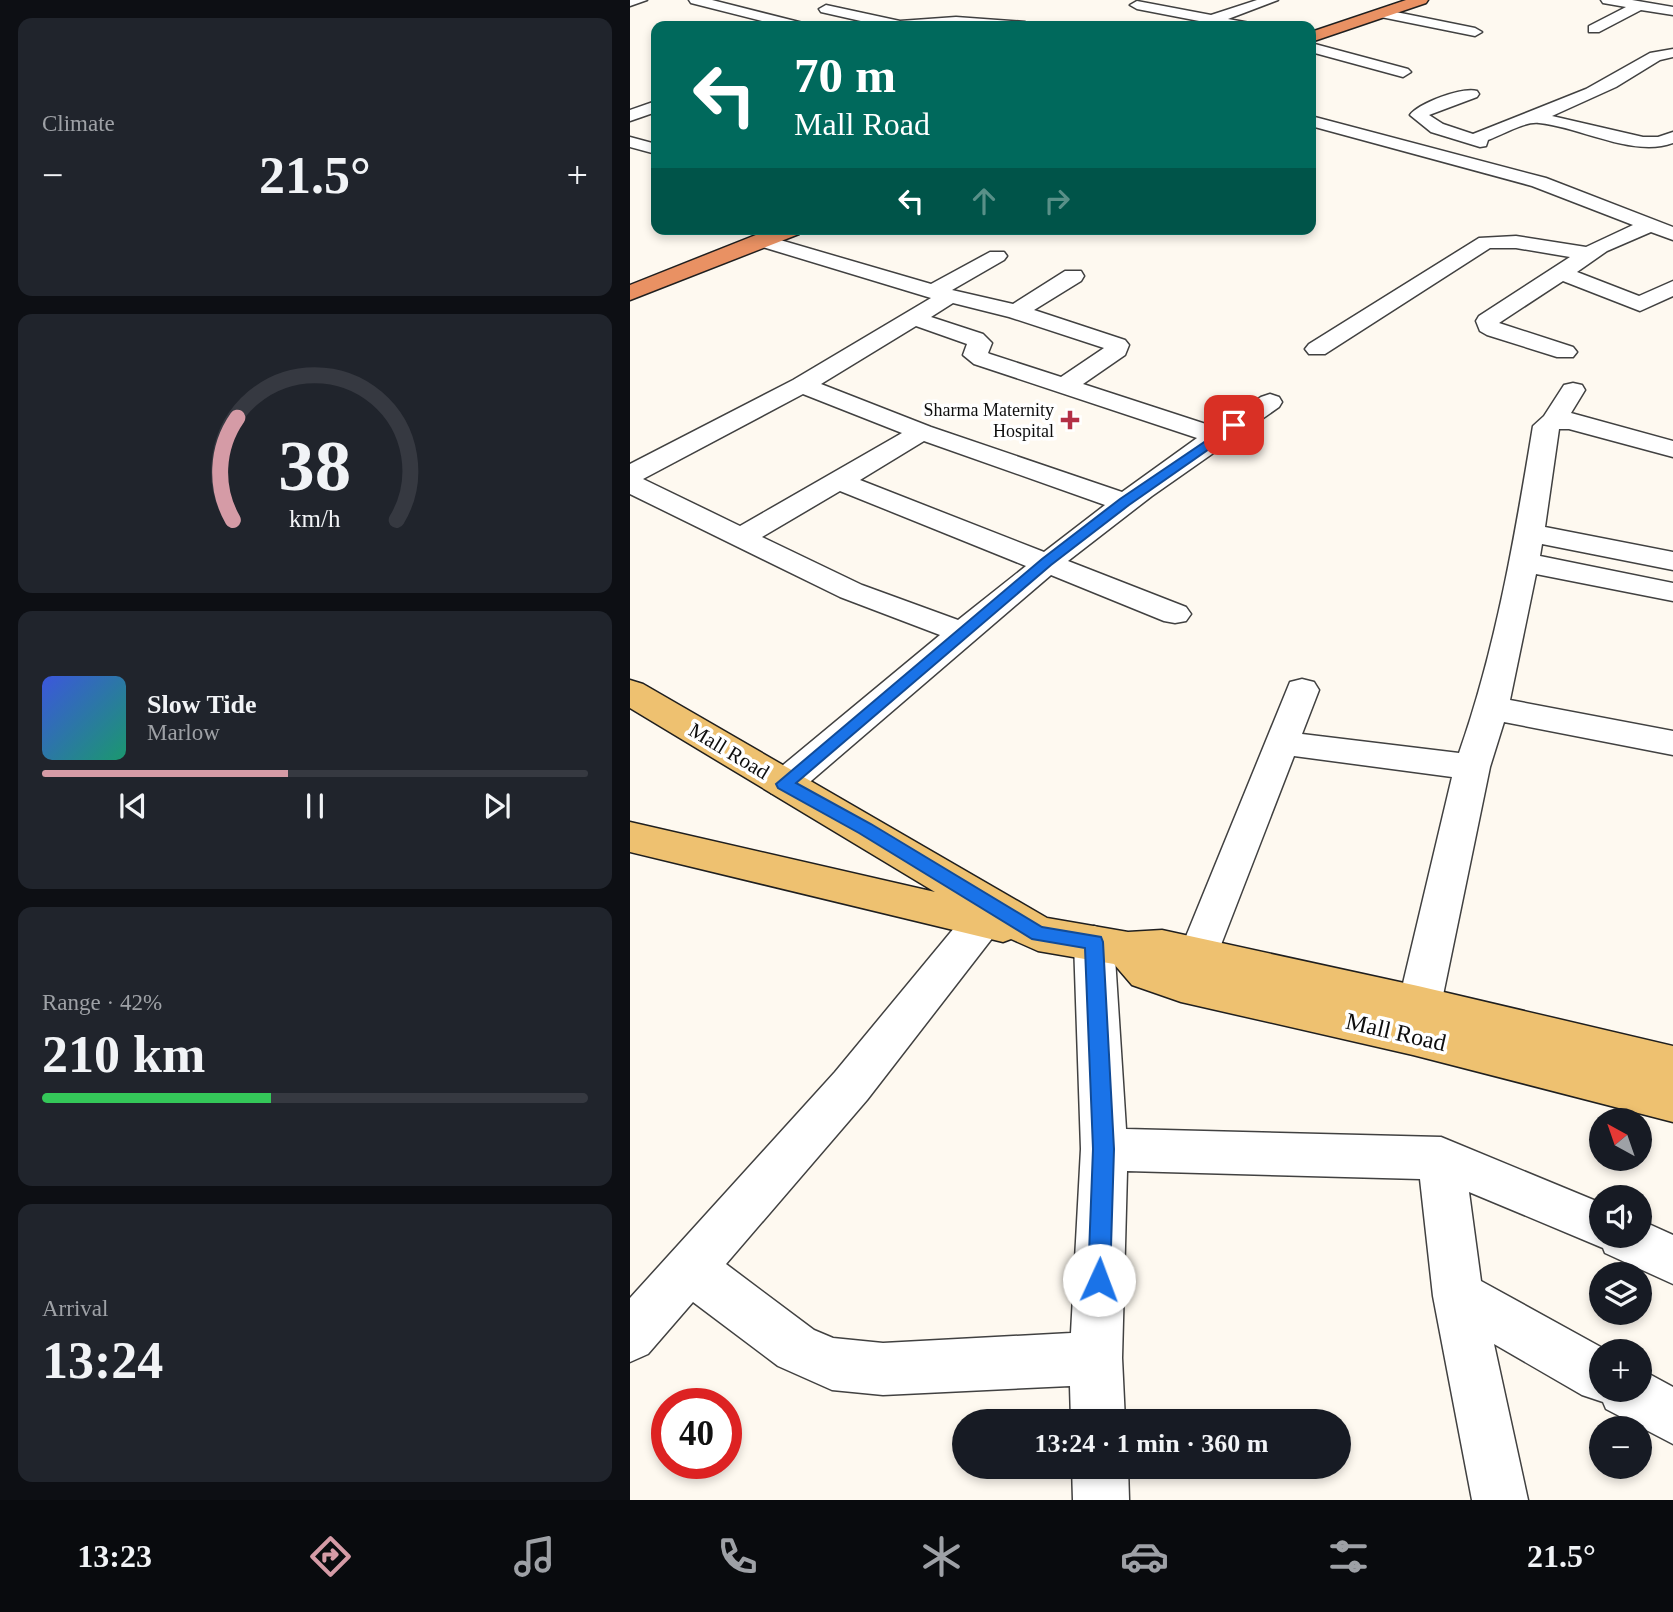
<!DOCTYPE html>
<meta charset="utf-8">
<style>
:root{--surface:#171b24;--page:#20242c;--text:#f1f3f6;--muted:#9ea1a6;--line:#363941;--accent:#d59ba6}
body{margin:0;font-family:Georgia,serif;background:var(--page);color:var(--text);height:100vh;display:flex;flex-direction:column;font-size:26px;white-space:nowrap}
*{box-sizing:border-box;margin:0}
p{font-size:23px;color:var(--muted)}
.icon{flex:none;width:38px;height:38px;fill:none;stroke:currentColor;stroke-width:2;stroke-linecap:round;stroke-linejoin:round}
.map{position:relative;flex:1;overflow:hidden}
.side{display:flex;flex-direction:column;gap:18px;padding:18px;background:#0d0f14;width:630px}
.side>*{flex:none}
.banner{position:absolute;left:21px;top:21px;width:665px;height:214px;border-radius:14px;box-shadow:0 4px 10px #0003;background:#00695c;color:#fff;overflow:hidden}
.needle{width:46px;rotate:320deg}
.tools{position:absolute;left:959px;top:1108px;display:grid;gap:14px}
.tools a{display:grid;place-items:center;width:63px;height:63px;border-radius:50%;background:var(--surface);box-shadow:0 4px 10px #0003;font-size:35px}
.speed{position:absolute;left:21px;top:1388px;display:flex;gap:14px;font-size:35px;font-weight:700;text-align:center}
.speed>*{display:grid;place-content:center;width:91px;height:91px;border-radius:50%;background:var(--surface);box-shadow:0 4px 10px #0003;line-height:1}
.speed .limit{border:10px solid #d22;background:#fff;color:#111}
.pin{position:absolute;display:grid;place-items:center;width:60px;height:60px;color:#fff;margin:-30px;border-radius:14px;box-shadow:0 4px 10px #0006}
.me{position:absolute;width:77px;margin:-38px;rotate:2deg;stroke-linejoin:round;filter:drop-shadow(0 0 5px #0008)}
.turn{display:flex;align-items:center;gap:24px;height:147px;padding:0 28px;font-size:32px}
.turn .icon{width:91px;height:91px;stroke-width:2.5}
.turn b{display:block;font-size:49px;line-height:60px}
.lanes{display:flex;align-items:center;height:66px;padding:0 28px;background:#0003;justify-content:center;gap:35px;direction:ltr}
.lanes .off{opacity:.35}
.big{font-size:52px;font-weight:800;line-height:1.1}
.side .card{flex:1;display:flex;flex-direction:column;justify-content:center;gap:10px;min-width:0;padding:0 24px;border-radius:14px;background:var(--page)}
.side .dial{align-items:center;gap:0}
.dial svg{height:182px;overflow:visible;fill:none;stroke:var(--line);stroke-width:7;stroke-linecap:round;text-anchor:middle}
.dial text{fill:var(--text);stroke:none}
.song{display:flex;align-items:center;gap:21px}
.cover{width:84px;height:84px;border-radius:10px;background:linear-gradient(135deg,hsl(230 70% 55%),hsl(160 70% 35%))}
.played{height:7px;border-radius:4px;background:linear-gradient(90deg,var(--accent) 45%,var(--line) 45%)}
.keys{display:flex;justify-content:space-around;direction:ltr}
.heat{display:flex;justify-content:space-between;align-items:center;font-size:38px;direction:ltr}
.charge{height:10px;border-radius:5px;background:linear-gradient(90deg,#34c759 42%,var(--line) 0)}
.trip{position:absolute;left:322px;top:1409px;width:399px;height:70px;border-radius:35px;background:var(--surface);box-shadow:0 4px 10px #0003;font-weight:800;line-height:70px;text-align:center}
.menu{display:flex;height:112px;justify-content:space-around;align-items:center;background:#090b0e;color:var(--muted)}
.menu .icon{width:49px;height:49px}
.menu .selected{color:var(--accent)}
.menu b{font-size:32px;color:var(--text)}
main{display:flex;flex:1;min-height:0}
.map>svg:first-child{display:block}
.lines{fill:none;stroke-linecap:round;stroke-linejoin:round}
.minor-casing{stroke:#414141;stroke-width:3}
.major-casing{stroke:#1f1f1f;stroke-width:3}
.highway-casing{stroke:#1f1f1f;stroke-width:3}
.minor{fill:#fff;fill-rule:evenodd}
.major{fill:#eec170;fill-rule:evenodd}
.highway{fill:#e99163;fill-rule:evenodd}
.route{fill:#1a73e8;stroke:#114b97;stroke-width:2}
.poi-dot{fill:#b33045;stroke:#fff;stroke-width:2.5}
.labels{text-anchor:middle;stroke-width:7;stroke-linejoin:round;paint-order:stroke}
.far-poi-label{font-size:18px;fill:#0e0e0e;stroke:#fff;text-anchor:end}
.street-label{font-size:21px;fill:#0e0e0e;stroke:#fff}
.near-street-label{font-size:24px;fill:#0e0e0e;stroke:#fff}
</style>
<main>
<section class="side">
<div class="card"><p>Climate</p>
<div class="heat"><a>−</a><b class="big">21.5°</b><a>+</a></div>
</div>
<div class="card dial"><svg viewBox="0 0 100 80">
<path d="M14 69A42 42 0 1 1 86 69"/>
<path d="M14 69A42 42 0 0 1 16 24" stroke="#d59ba6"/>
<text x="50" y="56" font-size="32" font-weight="700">38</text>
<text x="50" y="72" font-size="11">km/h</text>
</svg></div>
<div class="card">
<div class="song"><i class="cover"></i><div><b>Slow Tide</b><p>Marlow</p></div></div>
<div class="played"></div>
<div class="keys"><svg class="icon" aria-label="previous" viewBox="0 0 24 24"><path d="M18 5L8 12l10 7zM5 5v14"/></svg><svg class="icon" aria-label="pause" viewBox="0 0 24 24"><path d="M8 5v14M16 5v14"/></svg><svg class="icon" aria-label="next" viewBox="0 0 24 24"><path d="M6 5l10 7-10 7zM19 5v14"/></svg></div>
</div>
<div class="card"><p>Range · 42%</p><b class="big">210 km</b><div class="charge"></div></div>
<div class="card"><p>Arrival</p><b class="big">13:24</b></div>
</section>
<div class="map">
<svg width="1043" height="1500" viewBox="0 0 1043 1500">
<rect width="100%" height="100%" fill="#fef9f0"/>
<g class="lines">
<defs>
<g id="minor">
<polygon points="0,0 17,0 0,6"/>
<polygon points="59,0 82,0 173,23 175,26 152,26 61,3"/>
<polygon points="627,0 648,0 598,19 620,23 622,26 595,26 507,9 500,5 507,1 581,15"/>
<polygon points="971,0 1002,0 1043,7 1043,15 1011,10 969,32 959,32 959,26 996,7 973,3"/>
<polygon points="196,5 270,21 326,17 395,22 402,26 253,26 191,12 189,9"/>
<polygon points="751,9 845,28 852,32 845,36 746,16 744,13"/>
<polygon points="681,43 778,69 781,72 773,77 681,52"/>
<path d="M1043 49V57L1030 60 986 87 922 116 1013 137H1028L1043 132V143C1004 158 950 127 909 123 895 121 872 135 858 140L856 146 850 147 801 132 780 115C789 103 832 87 847 91L849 94 847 97 799 115 813 124 843 134 956 89 1020 53Z"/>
<polygon points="26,101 26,112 0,121 0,110"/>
<polygon points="681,116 916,178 1043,227 1043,240 1021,232 977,251 947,272 1009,296 1043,281 1043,296 1010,311 933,281 869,323 943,347 947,352 943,357 927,357 857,335 850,331 846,321 849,316 940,257 886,248 860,248 695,354 679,354 675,349 679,344 849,238 886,236 956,247 1003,225 902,186 681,126"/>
<polygon points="0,137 26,144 26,154 0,147"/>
<path d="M133 235 301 284 360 252H374L377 256 374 260 322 290 383 304 435 271H451L454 276 451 281 404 310 495 340 499 345 495 355 453 384 585 427 631 397 640 394 649 397 652 402 649 407 522 496 438 561 556 607 561 614 556 621 545 623 534 621 421 575 167 793 154 797 141 793 136 784 141 775 310 635 210 597 0 494V464L163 380 301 298 126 245 123 241 126 237ZM323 303 379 317 474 348 431 377 360 354 358 353 362 343 353 334 301 317ZM286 326 337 344 333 355 344 364 567 438 492 492 301 427 191 384ZM173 394 272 433 110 526 13 479ZM294 441 475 505 414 552 230 480ZM210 491 396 566 328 620 232 585 132 537Z"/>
<path d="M943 383 952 385 955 390 941 413 1043 441V457L939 429H929L915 527 1043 552V570L912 544 910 556 1043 583V601L906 574 880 700 1043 731V755L874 722 860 767 805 1034 798 1047 783 1052 768 1047 761 1034 822 777 664 756 582 968 568 972 554 968 548 956 660 682 672 679 684 682 689 690 672 734 829 753C866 648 885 536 903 426L914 416 934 385Z"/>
<polygon points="353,905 367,910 373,921 367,932 237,1100 96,1264 184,1330 203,1338 253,1343 441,1333 451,1149 444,942 450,931 464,926 478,931 484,942 496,1129 811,1137 971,1203 971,1236 1010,1236 1010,1220 1043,1235 1043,1284 975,1253 973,1248 839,1192 851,1281 978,1351 971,1351 971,1390 1010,1390 1010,1369 1043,1387 1043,1444 976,1409 973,1402 952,1395 864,1344 898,1500 842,1500 803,1296 790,1179 497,1171 492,1358 495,1421 441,1421 440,1386 253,1395 202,1390 148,1366 63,1302 18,1354 0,1362 0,1298 205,1072 339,910"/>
<polygon points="442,1466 498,1466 499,1500 443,1500"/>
</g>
<polygon id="major" points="0,680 13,684 417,918 498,932 532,930 788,986 1043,1046 1043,1122 783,1055 551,1002 502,985 484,964 408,951 381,939 373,942 0,852 0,822 305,892 0,708"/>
<g id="highway">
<polygon points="776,0 798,0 796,3 681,42 681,32"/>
<polygon points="141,229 172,229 169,234 0,300 0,285"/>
</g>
</defs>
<use href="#minor" class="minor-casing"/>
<use href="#major" class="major-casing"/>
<use href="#highway" class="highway-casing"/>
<use href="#minor" class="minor"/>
<use href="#major" class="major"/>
<use href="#highway" class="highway"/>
</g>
<polygon class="route" points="604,422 610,425 609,428 499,505 421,565 166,783 241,824 412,927 471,937 473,942 484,1149 480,1280 477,1288 469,1291 461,1288 458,1280 463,1149 455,948 402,939 229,833 148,788 146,784 412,559 490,499"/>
<path class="poi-dot" d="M436.5 409.5h7v7h7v7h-7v7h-7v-7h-7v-7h7z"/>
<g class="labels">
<g class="far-poi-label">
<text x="424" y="416">Sharma Maternity<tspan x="424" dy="21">Hospital</tspan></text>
</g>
<g class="street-label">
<text transform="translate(99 751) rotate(31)" y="7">Mall Road</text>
</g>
<g class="near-street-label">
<text transform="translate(766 1032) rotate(13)" y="8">Mall Road</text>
</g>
</g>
</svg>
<div class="tools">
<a><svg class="needle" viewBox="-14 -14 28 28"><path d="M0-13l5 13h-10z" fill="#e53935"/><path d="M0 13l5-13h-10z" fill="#9ea1a6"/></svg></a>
<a><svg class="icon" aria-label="sound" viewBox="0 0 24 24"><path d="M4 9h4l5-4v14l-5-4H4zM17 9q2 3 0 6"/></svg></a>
<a><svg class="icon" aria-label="layers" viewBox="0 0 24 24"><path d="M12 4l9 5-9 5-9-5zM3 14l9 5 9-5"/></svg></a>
<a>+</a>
<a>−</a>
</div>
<div class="speed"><div class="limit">40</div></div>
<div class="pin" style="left:604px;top:425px;background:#d93025"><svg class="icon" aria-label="arrive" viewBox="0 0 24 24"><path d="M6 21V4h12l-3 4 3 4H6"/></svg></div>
<svg class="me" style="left:469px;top:1280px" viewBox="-20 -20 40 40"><circle r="19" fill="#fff"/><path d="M0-13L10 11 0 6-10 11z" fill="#1a73e8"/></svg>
<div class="trip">13:24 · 1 min · 360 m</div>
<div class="banner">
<div class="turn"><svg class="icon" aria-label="left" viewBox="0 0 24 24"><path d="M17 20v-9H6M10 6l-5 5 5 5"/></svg><div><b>70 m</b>Mall Road</div></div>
<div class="lanes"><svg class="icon" aria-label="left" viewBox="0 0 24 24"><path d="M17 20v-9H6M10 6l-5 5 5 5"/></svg><svg class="icon off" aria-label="ahead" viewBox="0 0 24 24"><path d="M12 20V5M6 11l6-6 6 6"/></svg><svg class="icon off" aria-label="right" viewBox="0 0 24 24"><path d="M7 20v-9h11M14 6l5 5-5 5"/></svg></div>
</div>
</div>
</main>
<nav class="menu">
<b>13:23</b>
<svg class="icon selected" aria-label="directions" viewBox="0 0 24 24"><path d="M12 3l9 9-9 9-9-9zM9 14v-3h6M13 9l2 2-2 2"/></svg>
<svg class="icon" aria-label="music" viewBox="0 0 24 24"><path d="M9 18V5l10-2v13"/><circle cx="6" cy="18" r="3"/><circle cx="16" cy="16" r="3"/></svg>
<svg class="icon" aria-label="phone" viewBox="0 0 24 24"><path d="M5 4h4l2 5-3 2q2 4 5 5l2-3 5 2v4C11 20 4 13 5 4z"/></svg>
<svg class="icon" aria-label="climate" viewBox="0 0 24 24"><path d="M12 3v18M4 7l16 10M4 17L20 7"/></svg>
<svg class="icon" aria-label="car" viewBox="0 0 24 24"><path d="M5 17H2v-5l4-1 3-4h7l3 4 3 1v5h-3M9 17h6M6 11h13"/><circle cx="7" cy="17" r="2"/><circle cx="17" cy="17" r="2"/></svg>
<svg class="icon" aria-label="filters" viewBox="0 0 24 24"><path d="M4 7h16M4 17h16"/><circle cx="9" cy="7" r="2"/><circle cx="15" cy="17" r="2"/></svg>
<b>21.5°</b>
</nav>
